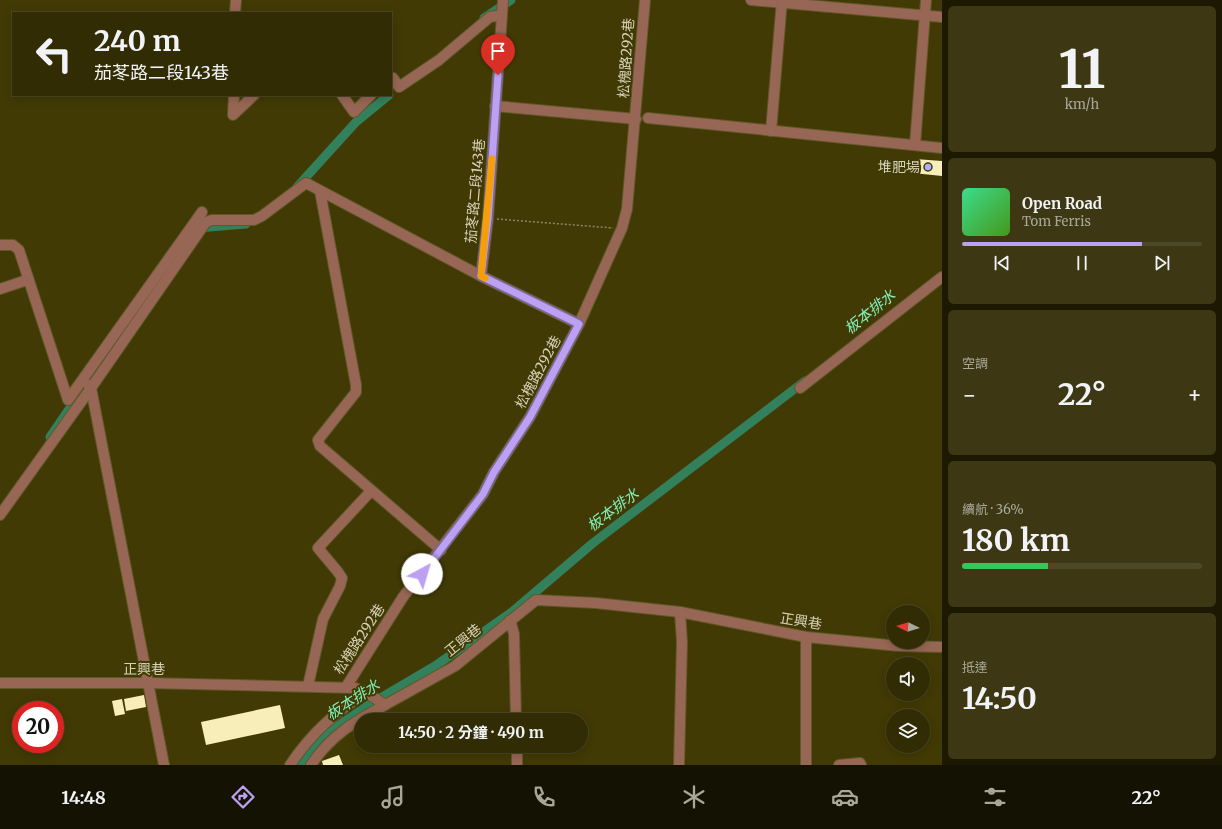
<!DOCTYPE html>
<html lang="zh-TW">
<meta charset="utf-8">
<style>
:root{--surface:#322c04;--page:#3d3813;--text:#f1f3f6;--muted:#a8a79a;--line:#4d4826;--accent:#bca0f2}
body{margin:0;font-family:Merriweather,"Noto Sans TC",serif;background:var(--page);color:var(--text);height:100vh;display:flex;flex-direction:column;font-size:15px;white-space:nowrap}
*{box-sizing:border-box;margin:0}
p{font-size:13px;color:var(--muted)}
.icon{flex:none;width:22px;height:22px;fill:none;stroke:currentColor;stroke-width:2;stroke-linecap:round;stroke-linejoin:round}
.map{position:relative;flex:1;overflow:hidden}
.sheet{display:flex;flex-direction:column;gap:6px;padding:6px;background:#1c1802;width:280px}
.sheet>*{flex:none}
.guide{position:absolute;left:12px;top:12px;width:380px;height:84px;border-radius:0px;box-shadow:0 2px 10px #0003,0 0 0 1px var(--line);background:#322c04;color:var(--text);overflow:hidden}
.needle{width:26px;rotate:275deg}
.buttons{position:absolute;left:886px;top:605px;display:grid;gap:8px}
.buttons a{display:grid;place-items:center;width:44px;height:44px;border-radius:50%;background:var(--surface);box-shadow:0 2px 10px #0003,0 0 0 1px var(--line);font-size:20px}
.speed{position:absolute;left:12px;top:701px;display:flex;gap:8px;font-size:20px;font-weight:700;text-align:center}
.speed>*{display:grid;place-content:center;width:52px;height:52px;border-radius:50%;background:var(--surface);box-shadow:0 2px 10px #0003,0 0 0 1px var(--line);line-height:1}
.speed .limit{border:6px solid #d22;background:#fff;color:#111}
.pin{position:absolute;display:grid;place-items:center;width:34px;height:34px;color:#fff;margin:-41px -17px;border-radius:50% 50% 50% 0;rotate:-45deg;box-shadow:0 0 4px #0007}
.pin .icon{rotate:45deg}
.me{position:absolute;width:44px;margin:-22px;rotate:39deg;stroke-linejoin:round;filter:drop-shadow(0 0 3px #0008)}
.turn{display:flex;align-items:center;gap:14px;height:84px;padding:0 16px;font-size:18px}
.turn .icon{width:52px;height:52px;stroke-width:2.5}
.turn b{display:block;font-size:28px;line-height:34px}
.big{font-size:30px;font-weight:700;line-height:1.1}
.sheet .card{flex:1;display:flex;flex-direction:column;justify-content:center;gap:6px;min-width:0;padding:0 14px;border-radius:6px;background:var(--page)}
.sheet .dial{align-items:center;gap:0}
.dial b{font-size:52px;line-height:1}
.song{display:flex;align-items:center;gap:12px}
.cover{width:48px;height:48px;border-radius:6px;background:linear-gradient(135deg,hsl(150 70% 55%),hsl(100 70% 35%))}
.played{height:4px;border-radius:2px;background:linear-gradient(90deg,var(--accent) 75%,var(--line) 75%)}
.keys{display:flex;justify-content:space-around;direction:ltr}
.heat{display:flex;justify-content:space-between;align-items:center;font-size:22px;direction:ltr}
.charge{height:6px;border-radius:3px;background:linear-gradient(90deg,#34c759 36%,var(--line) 0)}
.trip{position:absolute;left:354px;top:713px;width:234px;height:40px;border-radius:20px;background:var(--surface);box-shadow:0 2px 10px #0003,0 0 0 1px var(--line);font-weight:700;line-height:40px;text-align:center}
.tab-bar{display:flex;height:64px;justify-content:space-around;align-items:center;background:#141202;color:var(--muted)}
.tab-bar .icon{width:28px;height:28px}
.tab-bar .selected{color:var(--accent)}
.tab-bar b{font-size:18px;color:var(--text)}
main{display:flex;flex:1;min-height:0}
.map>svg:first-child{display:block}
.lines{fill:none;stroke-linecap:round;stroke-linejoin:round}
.canal{stroke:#32815c;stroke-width:9}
.building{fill:#f7eeb9}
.minor-casing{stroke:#605829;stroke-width:12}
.path{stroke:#8d8760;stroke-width:1.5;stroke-dasharray:2 2;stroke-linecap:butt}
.minor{stroke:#986654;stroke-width:10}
.route-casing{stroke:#7a689d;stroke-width:10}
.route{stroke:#bca0f2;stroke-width:7}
.slow{stroke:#f59e0b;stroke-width:7}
.poi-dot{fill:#aab0fb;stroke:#423a05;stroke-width:1.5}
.labels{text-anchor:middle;stroke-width:4;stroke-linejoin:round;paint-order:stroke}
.street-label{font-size:14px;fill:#d6d2b9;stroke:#423a05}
.poi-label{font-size:14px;fill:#d6d2b9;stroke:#423a05;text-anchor:end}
.water-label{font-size:15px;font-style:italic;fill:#82efb8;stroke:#423a05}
</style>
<main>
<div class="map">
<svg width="942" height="765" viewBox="0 0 942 765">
<rect width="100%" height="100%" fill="#423a05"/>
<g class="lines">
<g class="canal">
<polyline points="484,18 511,0"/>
<polyline points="297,187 356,122 389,95"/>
<polyline points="197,228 246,224"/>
<polyline points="50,437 106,355"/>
<polyline points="300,765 325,735 367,706 435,666 512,612 593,543 805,381"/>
</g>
</g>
<g class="building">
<polygon points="915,159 942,161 942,176 913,173"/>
<polygon points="144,695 146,707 126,711 124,699"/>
<polygon points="122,699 125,714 115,716 112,701"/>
<polygon points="280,705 285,728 206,745 201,722"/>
<polygon points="339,755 343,765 323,765 322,761"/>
</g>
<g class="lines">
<defs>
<g id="minor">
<polyline points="503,0 488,218 481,276 579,324"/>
<polyline points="751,0 942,17"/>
<polyline points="235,13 236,0"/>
<polyline points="391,79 393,78 399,87 439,60 490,17 502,15"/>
<polyline points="234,95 233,115 254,95"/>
<polyline points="342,95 354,112 371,95"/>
<polyline points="495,106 636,119"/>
<polyline points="648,118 942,148"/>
<polyline points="771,131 782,0"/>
<polyline points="915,145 926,0"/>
<polyline points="320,191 356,385 356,392 318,440 320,446 441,550"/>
<polyline points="0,245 13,245 19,250 68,400 202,212"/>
<polyline points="0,289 27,280"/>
<polyline points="88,385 91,388 164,765"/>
<polyline points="800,388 942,277"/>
<polyline points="0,515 91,388 206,222 212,220 254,220 262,216 306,183 481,276"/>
<polyline points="510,620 514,634 516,720"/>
<polyline points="0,683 148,683 355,688 366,692 385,705 455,666 536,600 596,603 680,612 806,637 899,646 942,647"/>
<polyline points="308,686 323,619 340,586 342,578 338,572 318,548 371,491"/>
<polyline points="346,687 403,597 483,494 494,472 530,417 579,324 622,228 627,209 645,0"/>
<polyline points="517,746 517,765"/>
<path d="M290 765C313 731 333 715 366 692"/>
<path d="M311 765C331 735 354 722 385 705"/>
<polyline points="679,765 682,642 680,612"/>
<polyline points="806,765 806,637"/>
<polyline points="839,765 860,763 861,765"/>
</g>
</defs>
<use href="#minor" class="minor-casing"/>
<polyline class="path" points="497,219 613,228"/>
<use href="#minor" class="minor"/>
</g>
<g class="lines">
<defs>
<polyline id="route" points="422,574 483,494 494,472 530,417 579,324 481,276 488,218 498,75"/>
</defs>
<use href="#route" class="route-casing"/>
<use href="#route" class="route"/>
<polyline class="slow" points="485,278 481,276 492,159"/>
</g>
<circle class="poi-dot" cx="928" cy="167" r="4"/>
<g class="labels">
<g class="street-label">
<text transform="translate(626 58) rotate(-86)" y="5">松槐路292巷</text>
<text transform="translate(475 191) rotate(-85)" y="5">茄苳路二段143巷</text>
<text transform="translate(538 372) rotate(-62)" y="5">松槐路292巷</text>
<text transform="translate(801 621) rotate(9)" y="5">正興巷</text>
<text transform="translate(359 639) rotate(-57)" y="5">松槐路292巷</text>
<text transform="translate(463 640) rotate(-39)" y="5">正興巷</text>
<text x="144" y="674">正興巷</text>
</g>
<g class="poi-label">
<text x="920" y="172">堆肥場</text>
</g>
<g class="water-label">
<text transform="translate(870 312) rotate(-39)" y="5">板本排水</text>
<text transform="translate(613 510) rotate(-37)" y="5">板本排水</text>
<text transform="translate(353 700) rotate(-33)" y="5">板本排水</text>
</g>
</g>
</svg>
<div class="buttons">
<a><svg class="needle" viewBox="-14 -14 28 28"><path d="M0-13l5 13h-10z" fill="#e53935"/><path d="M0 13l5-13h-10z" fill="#a8a79a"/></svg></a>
<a><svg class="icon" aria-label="sound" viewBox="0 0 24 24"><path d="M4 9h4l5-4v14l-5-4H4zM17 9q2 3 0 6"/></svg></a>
<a><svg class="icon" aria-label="layers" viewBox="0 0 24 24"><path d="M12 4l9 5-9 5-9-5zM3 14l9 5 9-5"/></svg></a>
</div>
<div class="speed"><div class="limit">20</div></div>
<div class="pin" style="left:498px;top:75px;background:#d93025"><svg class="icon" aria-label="arrive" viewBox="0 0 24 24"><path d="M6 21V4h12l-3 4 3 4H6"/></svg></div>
<svg class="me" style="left:422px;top:574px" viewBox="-20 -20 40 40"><circle r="19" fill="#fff"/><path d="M0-13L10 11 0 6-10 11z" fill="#bca0f2"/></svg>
<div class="trip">14:50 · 2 分鐘 · 490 m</div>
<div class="guide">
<div class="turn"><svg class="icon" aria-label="left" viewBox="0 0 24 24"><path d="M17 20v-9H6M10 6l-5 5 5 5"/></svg><div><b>240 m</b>茄苳路二段143巷</div></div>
</div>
</div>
<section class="sheet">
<div class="card dial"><b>11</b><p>km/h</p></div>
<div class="card">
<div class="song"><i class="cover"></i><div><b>Open Road</b><p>Tom Ferris</p></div></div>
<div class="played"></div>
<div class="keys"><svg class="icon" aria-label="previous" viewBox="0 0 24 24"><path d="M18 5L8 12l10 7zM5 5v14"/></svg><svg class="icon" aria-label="pause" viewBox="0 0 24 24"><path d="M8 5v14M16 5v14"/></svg><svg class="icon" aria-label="next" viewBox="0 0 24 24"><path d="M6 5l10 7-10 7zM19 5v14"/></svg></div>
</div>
<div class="card"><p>空調</p>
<div class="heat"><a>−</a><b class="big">22°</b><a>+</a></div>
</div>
<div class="card"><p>續航 · 36%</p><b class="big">180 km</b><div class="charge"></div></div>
<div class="card"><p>抵達</p><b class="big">14:50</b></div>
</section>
</main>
<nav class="tab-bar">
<b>14:48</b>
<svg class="icon selected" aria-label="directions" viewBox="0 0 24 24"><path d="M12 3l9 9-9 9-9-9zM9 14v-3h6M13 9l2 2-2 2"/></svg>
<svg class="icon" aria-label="music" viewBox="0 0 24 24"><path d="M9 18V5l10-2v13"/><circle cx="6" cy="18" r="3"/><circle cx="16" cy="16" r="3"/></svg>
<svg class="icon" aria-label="phone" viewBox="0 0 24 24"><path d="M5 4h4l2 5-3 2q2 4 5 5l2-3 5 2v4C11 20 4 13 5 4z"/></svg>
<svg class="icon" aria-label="climate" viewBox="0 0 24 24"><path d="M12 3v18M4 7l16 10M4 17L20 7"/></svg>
<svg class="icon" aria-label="car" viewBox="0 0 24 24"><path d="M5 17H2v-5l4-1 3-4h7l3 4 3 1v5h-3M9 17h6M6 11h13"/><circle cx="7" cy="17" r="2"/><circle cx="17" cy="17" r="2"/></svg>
<svg class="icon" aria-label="filters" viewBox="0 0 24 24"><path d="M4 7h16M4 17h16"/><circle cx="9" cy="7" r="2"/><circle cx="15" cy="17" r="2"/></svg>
<b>22°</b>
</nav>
